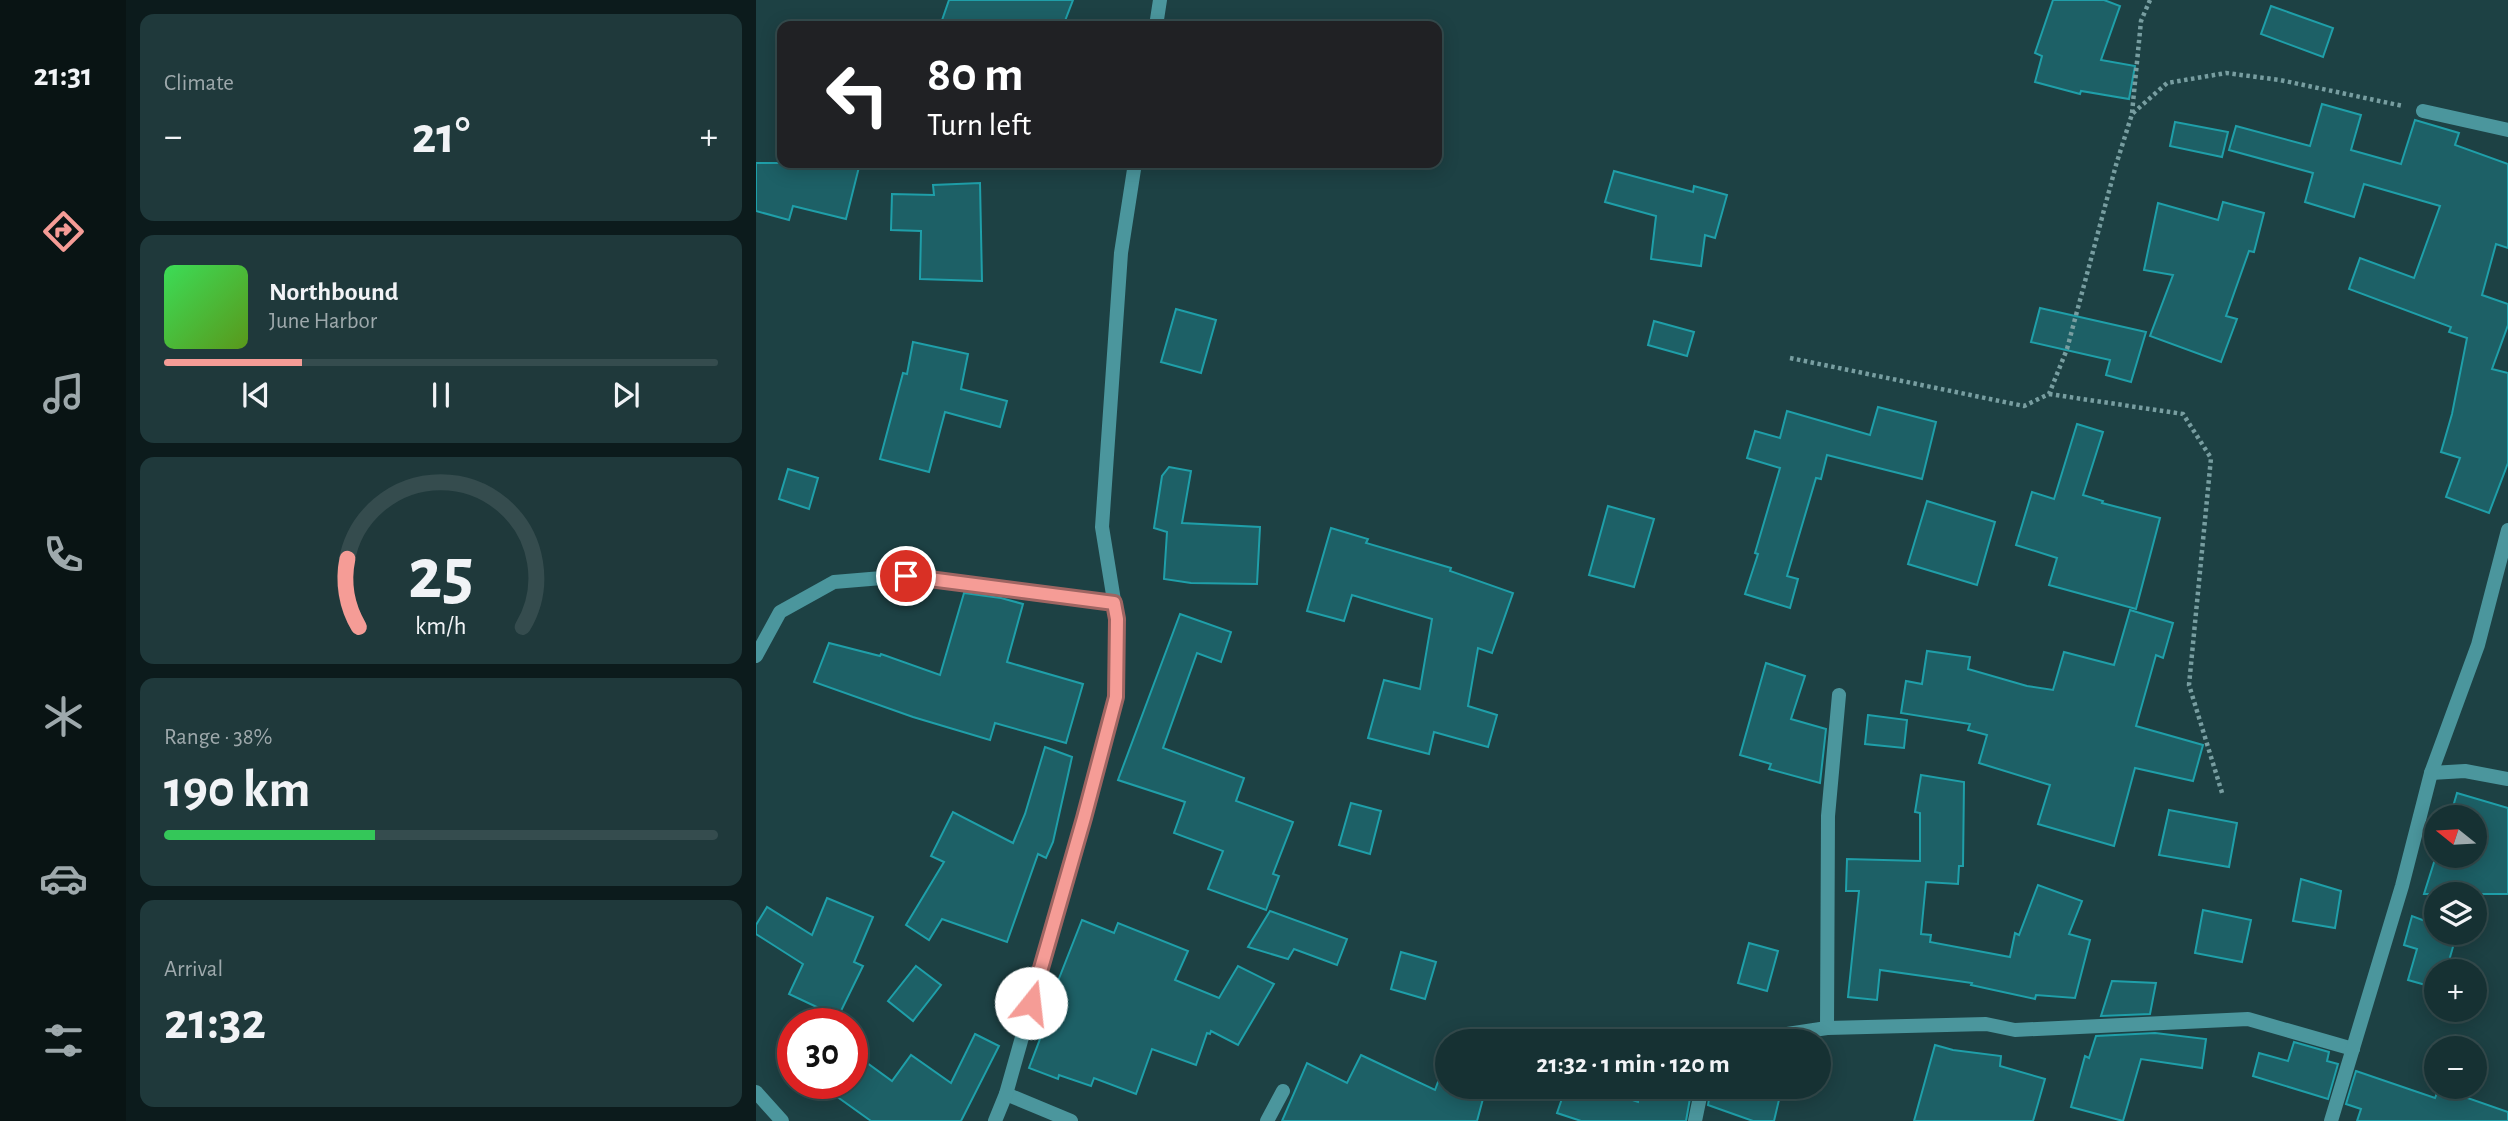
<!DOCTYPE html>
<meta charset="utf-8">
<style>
:root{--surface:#163133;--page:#1f393b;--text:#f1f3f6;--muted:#9ea9ac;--line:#354c4e;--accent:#f59c96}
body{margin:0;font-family:"Alegreya Sans",sans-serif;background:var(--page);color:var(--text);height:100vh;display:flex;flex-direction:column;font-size:26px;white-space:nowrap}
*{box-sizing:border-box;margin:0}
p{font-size:23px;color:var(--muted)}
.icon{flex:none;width:38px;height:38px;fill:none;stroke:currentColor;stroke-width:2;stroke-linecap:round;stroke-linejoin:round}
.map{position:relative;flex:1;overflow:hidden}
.side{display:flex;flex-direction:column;gap:14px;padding:14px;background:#0c1b1c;width:630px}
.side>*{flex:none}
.hud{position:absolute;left:21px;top:21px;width:665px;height:147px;border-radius:14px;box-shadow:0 4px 18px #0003,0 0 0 2px var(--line);background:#202124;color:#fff;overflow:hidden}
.needle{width:46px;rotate:288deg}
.fabs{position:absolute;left:1668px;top:805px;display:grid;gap:14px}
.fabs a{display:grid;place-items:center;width:63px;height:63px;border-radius:50%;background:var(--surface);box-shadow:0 4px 18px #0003,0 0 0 2px var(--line);font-size:35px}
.speed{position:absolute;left:21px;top:1008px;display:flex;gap:14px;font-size:35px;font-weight:700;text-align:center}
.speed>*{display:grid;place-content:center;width:91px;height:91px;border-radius:50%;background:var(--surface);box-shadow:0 4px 18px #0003,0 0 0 2px var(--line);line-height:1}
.speed .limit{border:10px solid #d22;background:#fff;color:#111}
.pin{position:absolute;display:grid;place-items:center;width:60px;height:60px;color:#fff;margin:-30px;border:4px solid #fff;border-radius:50%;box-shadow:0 2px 7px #0007}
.me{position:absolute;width:77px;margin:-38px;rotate:16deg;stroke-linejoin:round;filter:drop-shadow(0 0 5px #0008)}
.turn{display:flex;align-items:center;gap:24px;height:147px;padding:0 35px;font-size:32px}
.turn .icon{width:91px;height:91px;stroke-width:2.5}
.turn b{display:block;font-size:49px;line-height:60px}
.big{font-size:52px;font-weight:700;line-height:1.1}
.side .card{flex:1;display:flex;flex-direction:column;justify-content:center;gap:10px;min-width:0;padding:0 24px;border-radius:14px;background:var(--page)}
.side .dial{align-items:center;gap:0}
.dial svg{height:182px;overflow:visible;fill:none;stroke:var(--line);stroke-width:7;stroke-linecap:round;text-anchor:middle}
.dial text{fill:var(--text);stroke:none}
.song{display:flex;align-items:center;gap:21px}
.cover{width:84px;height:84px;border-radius:10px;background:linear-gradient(135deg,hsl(130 70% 55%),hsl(90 70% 35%))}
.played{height:7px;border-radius:4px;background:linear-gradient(90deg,var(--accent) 25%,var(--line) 25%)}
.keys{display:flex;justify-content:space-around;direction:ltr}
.heat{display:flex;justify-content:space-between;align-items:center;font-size:38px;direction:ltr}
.charge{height:10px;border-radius:5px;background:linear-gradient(90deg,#34c759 38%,var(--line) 0)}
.trip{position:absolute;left:679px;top:1029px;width:396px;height:70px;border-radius:35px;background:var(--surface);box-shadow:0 4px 18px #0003,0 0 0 2px var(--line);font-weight:700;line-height:70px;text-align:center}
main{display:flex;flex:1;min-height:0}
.tab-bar{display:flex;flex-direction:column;width:126px;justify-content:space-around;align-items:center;background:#091414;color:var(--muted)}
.tab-bar .icon{width:49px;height:49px}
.tab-bar .current{color:var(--accent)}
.tab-bar b{font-size:32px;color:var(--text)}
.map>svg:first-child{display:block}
.building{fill:#1d6066;stroke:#1f9fa9;stroke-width:2}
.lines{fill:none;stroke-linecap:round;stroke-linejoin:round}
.path{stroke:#789ea1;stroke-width:4.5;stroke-dasharray:3.5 3.5;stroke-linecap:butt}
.minor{stroke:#4b969d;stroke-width:14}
.tertiary{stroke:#4b969d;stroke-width:14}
.route-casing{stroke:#9f6562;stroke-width:18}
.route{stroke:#f59c96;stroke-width:12}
</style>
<main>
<nav class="tab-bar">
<b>21:31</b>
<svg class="icon current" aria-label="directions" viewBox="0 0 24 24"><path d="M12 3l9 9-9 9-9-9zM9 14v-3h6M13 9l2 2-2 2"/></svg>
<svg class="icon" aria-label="music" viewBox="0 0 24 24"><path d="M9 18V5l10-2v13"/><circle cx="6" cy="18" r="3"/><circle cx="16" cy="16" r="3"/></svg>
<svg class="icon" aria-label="phone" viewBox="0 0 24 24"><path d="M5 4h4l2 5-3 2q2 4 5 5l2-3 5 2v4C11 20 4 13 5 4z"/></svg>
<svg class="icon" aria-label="climate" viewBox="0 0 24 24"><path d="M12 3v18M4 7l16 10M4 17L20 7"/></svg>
<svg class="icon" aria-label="car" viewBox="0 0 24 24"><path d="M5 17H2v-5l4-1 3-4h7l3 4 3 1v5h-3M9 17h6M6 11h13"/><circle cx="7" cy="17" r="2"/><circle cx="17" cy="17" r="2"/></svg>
<svg class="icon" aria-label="filters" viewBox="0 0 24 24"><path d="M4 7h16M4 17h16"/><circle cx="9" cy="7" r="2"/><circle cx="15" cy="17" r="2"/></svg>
</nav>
<section class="side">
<div class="card"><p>Climate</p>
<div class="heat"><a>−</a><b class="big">21°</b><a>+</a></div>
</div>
<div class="card">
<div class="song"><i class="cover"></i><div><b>Northbound</b><p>June Harbor</p></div></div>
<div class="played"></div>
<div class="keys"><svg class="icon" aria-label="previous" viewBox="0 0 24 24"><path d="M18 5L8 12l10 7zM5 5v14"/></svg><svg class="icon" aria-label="pause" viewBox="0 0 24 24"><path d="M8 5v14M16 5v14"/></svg><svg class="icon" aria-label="next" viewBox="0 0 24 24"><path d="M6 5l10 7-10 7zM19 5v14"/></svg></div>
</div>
<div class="card dial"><svg viewBox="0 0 100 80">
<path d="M14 69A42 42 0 1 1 86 69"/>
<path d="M14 69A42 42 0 0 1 9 39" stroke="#f59c96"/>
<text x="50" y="56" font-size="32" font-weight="700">25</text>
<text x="50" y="72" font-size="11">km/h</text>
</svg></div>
<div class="card"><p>Range · 38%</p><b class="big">190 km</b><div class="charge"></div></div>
<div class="card"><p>Arrival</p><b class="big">21:32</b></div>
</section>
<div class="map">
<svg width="1752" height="1121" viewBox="0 0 1752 1121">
<rect width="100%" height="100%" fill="#1d4144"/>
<g class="building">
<polygon points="193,0 317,0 307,26 184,26"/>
<polygon points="1297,0 1348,0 1364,6 1345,60 1379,66 1373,99 1325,91 1324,94 1279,82 1286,56 1279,53"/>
<polygon points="1515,6 1577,28 1567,57 1505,34"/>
<polygon points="1566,104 1605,115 1595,150 1645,164 1659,120 1703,133 1699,145 1752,164 1752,248 1740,244 1726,295 1752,304 1752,325 1736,369 1752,373 1752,463 1733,513 1690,497 1704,458 1685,452 1696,414 1711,338 1693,332 1695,327 1593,289 1604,258 1658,278 1684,206 1608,184 1598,217 1549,202 1557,173 1473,150 1480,126 1554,146"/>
<polygon points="1419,122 1472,132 1466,157 1414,146"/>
<polygon points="0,163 104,163 90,219 37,206 33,220 0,211"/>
<polygon points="858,171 937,192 938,186 971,195 959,238 949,235 945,266 895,259 900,216 849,202"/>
<polygon points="224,183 226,281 164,279 165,231 135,230 136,194 178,195 177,185"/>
<polygon points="1467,202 1508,213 1498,252 1493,251 1470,316 1481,319 1465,362 1394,336 1417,275 1388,270 1402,203 1462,220"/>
<polygon points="1284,308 1390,332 1375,382 1350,375 1354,360 1275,342"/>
<polygon points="420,309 460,320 445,373 405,362"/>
<polygon points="898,321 938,332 931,356 892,345"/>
<polygon points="157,342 212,354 205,389 251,401 244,427 189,412 173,472 124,459 147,373 151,374"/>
<polygon points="1122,407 1180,422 1166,479 1071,455 1065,479 1060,478 1031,576 1042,579 1034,608 989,594 1002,554 999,553 1024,468 991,458 999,431 1024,438 1031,411 1114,435"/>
<polygon points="1321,424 1347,432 1327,495 1347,501 1346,503 1404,518 1380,609 1293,585 1301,558 1260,545 1276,492 1298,499"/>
<polygon points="413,467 435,471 426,523 504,527 501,584 435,583 408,579 411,532 398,528 406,476"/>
<polygon points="32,469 62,478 53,509 23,499"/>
<polygon points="1171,501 1239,522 1221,585 1152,564"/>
<polygon points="852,506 898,519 878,587 833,575"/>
<polygon points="575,528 612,539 610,543 695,568 694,571 757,593 736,653 722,648 712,706 741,715 732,747 678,732 673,754 612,738 628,680 664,689 676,619 596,595 588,621 551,611"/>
<polygon points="208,593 245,598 267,604 251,662 327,684 310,743 239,723 234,740 157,717 58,682 73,643 124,656 125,654 184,675"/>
<polygon points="1374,610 1417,623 1407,658 1400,655 1380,726 1447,745 1437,781 1379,768 1358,846 1282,824 1294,785 1223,763 1231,735 1212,730 1214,724 1145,713 1150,681 1166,684 1171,651 1214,657 1212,669 1271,686 1297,690 1308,652 1358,665"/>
<polygon points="424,614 475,632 465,662 441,653 407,748 488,778 480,801 537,822 517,874 523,876 510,910 452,889 467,851 418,833 429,802 362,780"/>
<polygon points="1010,663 1049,676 1035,719 1070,729 1064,783 1013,769 1015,764 984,755"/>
<polygon points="1112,715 1151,720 1148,748 1109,744"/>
<polygon points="289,747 316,757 297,842 290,858 282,854 251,942 186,919 173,940 150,925 188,862 175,856 197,812 257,843 269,814"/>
<polygon points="1165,775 1208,782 1207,866 1203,866 1202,884 1170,882 1165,934 1175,935 1174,942 1254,957 1259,933 1263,935 1282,885 1326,901 1313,934 1334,940 1319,998 1280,995 1279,999 1215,985 1216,983 1124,970 1121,1000 1092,997 1103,891 1090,891 1091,859 1164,861 1164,813 1159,812"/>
<polygon points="1701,793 1752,808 1752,894 1668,894 1680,856 1718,856 1718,817 1694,817"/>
<polygon points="595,803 625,811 614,854 583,845"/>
<polygon points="1413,810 1481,823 1473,867 1403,855"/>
<polygon points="1545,879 1585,891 1579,928 1537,921"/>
<polygon points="71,898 117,917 98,962 107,966 82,1017 33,994 47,964 0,934 0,925 11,907 56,935"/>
<polygon points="1673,909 1680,910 1680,933 1701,933 1690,971 1680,971 1680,988 1652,980 1661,949 1648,945 1656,916 1669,921"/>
<polygon points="1447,910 1495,920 1486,962 1439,953"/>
<polygon points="514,911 591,939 581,965 538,949 532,959 492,947"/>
<polygon points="326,920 358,933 362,923 432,951 419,980 463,998 482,966 518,984 482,1045 455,1031 454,1034 451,1033 440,1065 396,1049 380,1094 338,1078 335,1086 303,1075 302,1079 273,1068 295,1010 291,1009"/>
<polygon points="993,943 1022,951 1011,991 982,983"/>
<polygon points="645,952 680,962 669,999 635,989"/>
<polygon points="160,966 185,985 157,1021 132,1001"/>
<polygon points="1356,981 1400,983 1394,1014 1345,1016"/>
<polygon points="1399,1033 1450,1039 1446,1068 1385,1059 1367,1121 1315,1107 1329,1056 1333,1058 1340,1036"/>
<polygon points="219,1034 243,1046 205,1121 115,1121 62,1083 96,1083 96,1052 136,1081 155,1055 195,1083"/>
<polygon points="1538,1042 1573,1052 1571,1061 1582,1064 1572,1099 1497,1076 1503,1053 1532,1061"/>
<polygon points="1179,1045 1197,1050 1245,1056 1244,1066 1289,1079 1277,1121 1158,1121"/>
<polygon points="605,1055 679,1090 682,1082 728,1095 721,1121 526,1121 551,1063 591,1083"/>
<polygon points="1600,1071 1679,1098 1683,1088 1752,1112 1752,1121 1601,1121 1605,1109 1590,1104"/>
<polygon points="810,1087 838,1087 882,1102 884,1087 936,1087 930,1121 825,1121 801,1113"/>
<polygon points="955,1087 1026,1087 1018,1121 997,1121 952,1105"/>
</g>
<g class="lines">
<g class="path">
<polyline points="1376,113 1385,21 1394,0"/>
<polyline points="1034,358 1268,406 1293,394 1311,349 1360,165 1376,114 1411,83 1470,73 1524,80 1647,106"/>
<polyline points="1293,394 1427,414 1455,458 1433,685 1467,796"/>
</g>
<g class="minor">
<polyline points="400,26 404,0"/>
<polyline points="1667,111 1752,130"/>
<polyline points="0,656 24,612 78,582 150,576 358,603"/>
<polyline points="1675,773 1709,771 1752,779"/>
<polyline points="1071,1028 1072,816 1083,695"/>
<polyline points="985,1041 1071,1028 1230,1024 1259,1030 1492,1019 1597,1049"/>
<polyline points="250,1094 315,1121"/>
<polyline points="239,1121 250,1094 328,818 360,697 361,619 346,527 365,253 379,163"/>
<polyline points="511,1121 527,1091"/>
<polyline points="939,1121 946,1087"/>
<polyline points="1575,1121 1646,886 1675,773 1722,645 1752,530"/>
</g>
<polyline class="tertiary" points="0,1092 26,1121"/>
</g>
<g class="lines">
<defs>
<polyline id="route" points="150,576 358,603 361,619 360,697 328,818 275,1003"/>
</defs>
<use href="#route" class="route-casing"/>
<use href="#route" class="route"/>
</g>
</svg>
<div class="fabs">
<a><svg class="needle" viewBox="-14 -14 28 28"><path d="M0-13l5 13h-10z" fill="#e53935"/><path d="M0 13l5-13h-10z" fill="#9ea9ac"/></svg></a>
<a><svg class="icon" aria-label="layers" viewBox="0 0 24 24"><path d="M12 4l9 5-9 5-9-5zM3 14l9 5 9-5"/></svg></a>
<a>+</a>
<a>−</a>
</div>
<div class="speed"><div class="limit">30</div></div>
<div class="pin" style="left:150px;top:576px;background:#d93025"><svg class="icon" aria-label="arrive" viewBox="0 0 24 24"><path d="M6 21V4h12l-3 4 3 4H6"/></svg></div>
<svg class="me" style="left:275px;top:1003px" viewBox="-20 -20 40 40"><circle r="19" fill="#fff"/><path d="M0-13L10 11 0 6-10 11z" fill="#f59c96"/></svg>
<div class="trip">21:32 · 1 min · 120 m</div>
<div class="hud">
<div class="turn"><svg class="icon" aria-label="left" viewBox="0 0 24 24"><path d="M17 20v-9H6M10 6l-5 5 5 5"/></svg><div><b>80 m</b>Turn left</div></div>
</div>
</div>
</main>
